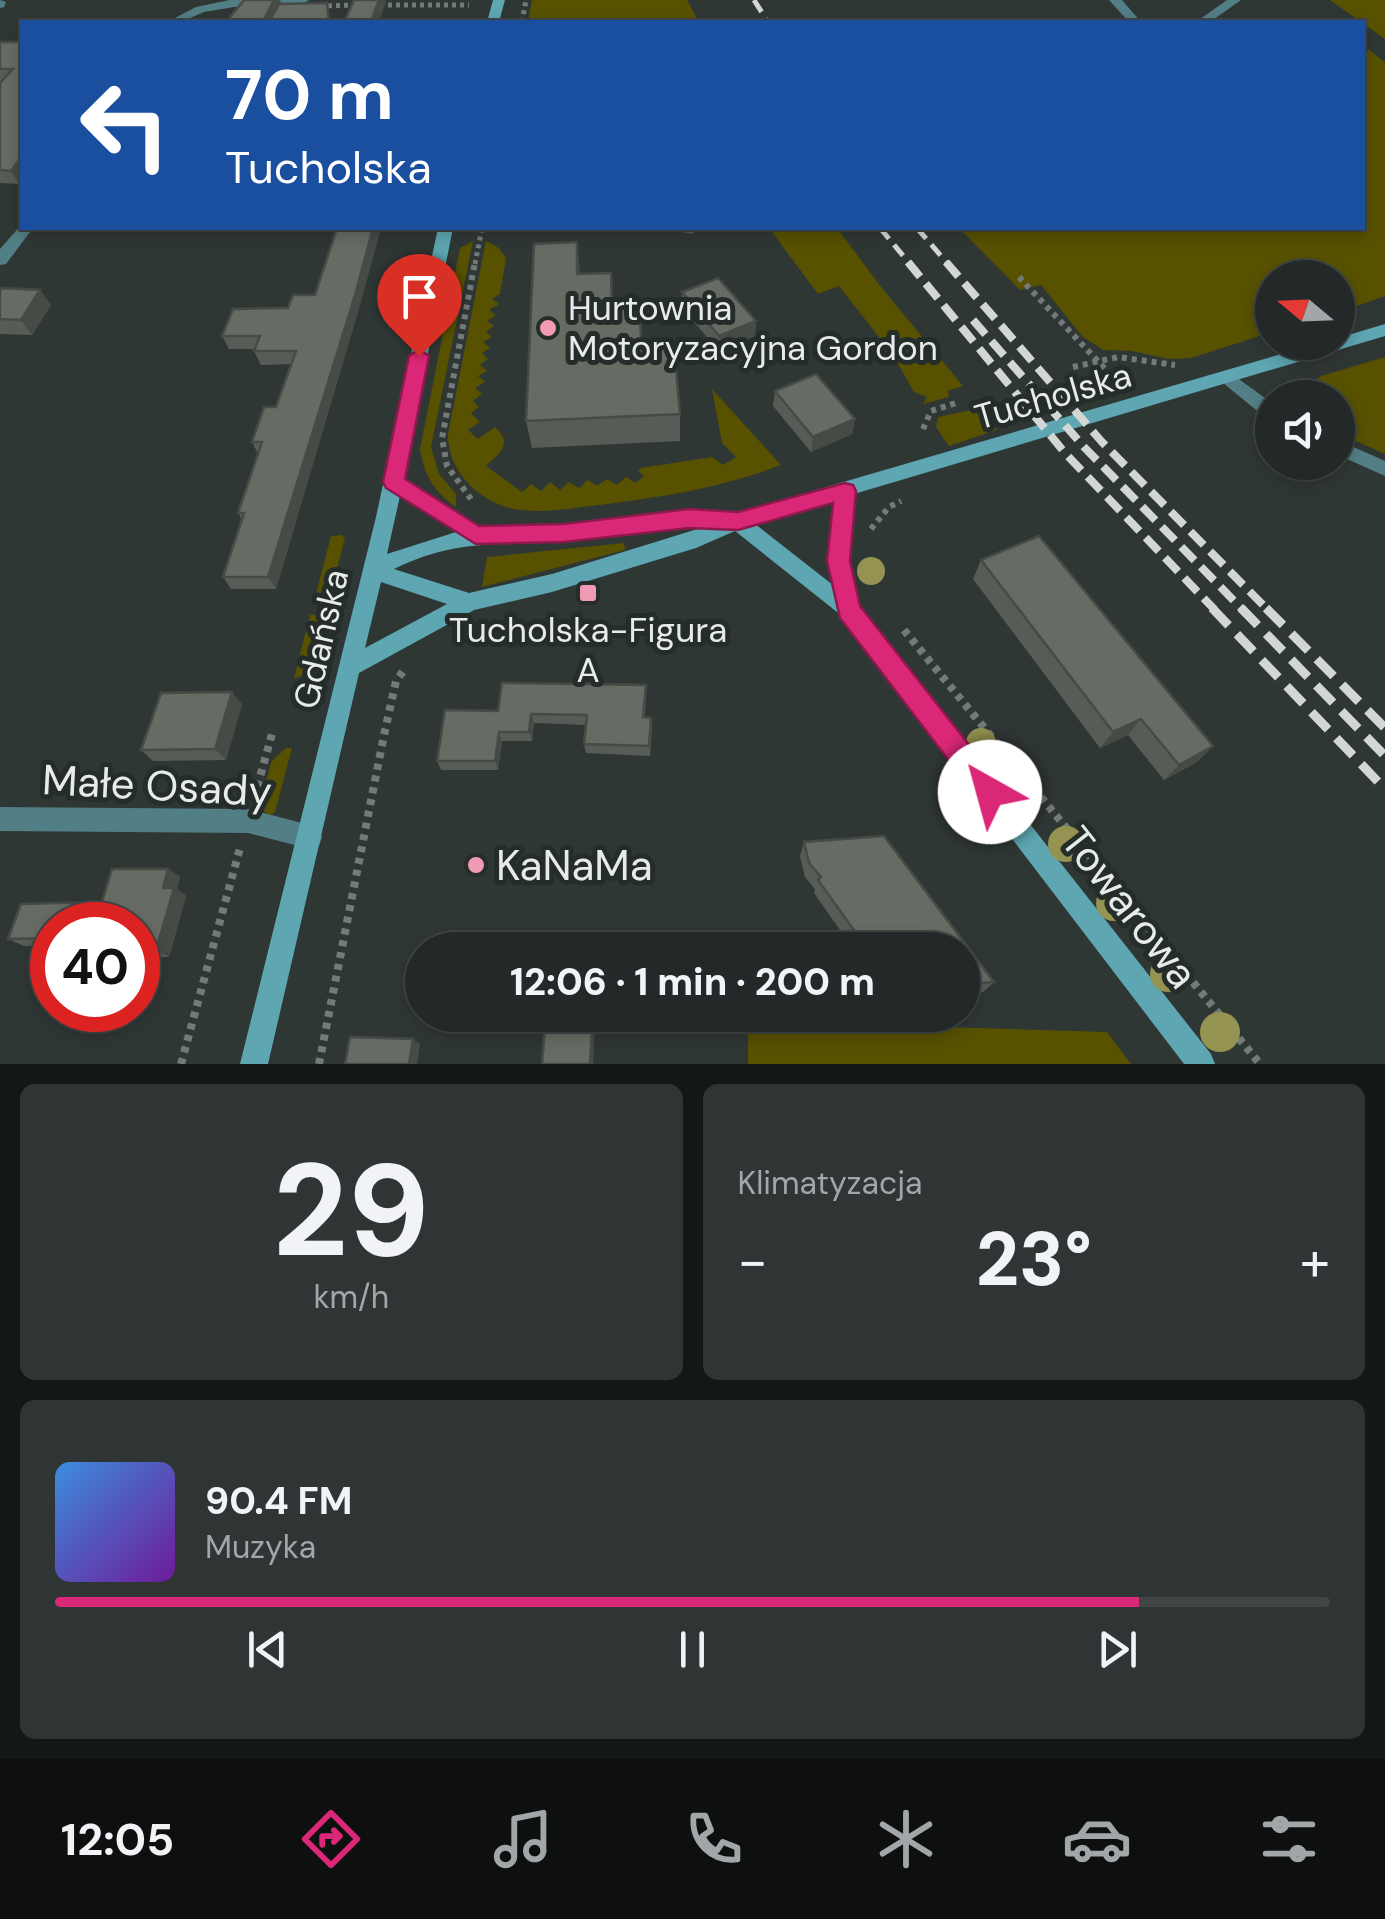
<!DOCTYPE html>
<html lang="pl">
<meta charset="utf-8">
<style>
:root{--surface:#232928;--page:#2f3534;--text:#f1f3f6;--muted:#a3a6a8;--line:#404545;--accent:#db2777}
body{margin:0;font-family:"DM Sans",sans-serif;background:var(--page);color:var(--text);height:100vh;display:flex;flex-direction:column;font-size:38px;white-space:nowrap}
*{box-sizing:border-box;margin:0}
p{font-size:32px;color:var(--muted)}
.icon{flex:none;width:55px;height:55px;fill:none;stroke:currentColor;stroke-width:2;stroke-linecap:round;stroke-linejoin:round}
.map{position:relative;height:1064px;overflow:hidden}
.panel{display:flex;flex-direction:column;gap:20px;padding:20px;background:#131716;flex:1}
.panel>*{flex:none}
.guide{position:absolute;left:20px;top:20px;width:1345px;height:210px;border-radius:0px;box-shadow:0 5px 15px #0003,0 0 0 2px var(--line);background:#1a4fa0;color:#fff;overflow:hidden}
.needle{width:65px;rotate:289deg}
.fabs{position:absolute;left:1255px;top:260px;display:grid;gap:20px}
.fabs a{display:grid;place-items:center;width:100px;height:100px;border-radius:50%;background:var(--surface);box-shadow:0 5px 15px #0003,0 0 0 2px var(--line);font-size:50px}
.speed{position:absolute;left:30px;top:902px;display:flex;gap:20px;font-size:50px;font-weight:700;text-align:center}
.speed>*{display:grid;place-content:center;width:130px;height:130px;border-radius:50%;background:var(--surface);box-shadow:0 5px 15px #0003,0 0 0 2px var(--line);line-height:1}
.speed .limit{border:15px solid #d22;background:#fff;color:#111}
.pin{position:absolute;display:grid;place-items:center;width:85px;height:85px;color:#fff;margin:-102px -42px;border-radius:50% 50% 50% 0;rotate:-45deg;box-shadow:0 0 10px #0007}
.pin .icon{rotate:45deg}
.me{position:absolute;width:110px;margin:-55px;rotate:322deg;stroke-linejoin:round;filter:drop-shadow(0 0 8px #0008)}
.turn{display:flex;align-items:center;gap:35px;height:210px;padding:0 40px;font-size:45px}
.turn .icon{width:130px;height:130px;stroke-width:2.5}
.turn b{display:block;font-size:70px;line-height:85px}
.big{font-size:75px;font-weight:800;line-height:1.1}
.panel .tile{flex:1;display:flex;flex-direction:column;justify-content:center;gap:15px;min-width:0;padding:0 35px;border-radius:15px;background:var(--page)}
.panel .dial{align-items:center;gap:0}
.dial b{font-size:130px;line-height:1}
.song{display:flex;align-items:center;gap:30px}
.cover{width:120px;height:120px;border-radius:15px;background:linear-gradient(135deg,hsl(210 70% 55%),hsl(280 70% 35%))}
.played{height:10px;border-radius:5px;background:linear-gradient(90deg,var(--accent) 85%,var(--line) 85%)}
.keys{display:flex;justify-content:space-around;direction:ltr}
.heat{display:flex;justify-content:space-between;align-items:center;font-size:55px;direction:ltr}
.panel .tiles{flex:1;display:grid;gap:20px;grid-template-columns:1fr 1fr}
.tile:last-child{grid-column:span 2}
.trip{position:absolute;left:405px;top:932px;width:575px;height:100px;border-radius:50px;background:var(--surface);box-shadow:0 5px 15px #0003,0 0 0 2px var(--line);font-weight:800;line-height:100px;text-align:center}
.tabs{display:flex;height:160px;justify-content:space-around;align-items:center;background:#0e1010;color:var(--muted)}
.tabs .icon{width:70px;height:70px}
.tabs .current{color:var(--accent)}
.tabs b{font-size:45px;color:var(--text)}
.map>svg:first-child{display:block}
.green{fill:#575100}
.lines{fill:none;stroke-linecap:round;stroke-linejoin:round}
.path-far2{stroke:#747a79;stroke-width:5;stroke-dasharray:4 4;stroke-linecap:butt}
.path-far1{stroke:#747a79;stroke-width:6;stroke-dasharray:5 5;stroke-linecap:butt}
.path{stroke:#747a79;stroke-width:8;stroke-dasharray:6 6;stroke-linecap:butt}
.lane{fill:#527e85;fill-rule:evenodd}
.street{fill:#527e85;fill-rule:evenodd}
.secondary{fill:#5da6b2;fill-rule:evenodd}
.rail-far2{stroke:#d2d7d6;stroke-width:5;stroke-dasharray:14 8;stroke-linecap:butt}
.rail-far1{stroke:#d2d7d6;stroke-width:8;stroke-dasharray:19 9;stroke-linecap:butt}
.rail{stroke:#d2d7d6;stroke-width:9;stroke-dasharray:24 12;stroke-linecap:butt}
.tree{fill:#959351}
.wall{fill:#585c56}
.shaded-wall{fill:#474b46}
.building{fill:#666b64;stroke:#474b46;stroke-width:2.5}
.route{fill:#db2777;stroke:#8e194d;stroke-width:2.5}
.poi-dot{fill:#f19ab3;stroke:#252d2b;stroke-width:4}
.labels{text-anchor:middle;stroke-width:10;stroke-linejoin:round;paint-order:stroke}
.poi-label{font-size:35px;fill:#e7eceb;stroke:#252d2b;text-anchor:start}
.street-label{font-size:35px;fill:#e7eceb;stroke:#252d2b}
.near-street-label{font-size:42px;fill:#e7eceb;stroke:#252d2b}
.near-poi-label{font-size:42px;fill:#e7eceb;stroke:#252d2b;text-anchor:start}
</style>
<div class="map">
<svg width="1385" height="1064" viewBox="0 0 1385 1064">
<rect width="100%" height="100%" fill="#2f3735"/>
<g class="green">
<polygon points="532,0 687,0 699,22 528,22"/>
<polygon points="1330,0 1385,0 1385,39"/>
<polygon points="1369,50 1385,62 1385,296 1338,313 1338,278 1272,278 1272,332 1191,358 1169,359 1132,351 1103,350 1082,336 1041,285 1020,290 959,228 1362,228 1362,52"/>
<polygon points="769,228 837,228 881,287 963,386 948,391 949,397 923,404 927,397 914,392 893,355 839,286 818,294"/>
<path d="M473 241 431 447 439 474 456 494V507C434 492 424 475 420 449L460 248Z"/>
<path d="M486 241 499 248 506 258 500 294 492 299 499 304 489 310 496 315 487 321 494 326 486 332 492 337 483 342 490 348 482 353 488 359 480 365 487 371 478 376 485 382 475 388 482 394 473 401 479 407 471 413 480 422 468 430 478 439 495 427C514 445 499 453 486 466L522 492 531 484 541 491 550 482 560 490 569 482 579 488 588 480 597 486 607 479 617 485 626 477 635 483 644 476 638 471 641 468 712 457 723 465 736 457 722 443 712 389 781 465C721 488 662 497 599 505 572 508 542 514 514 509 479 502 447 470 448 434Z"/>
<polygon points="1385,357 1385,454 1338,433 1338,398 1309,397 1306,388 1321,376"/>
<polygon points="981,408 997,430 949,446 936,427 938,417"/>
<polygon points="341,535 345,538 330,595 315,598 331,536"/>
<polygon points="624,543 625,550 482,587 487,557"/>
<polygon points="321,614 325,617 310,674 294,678 310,615"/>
<polygon points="286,748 292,748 275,812 269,816 260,807 271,762"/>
<polygon points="748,1021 1107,1032 1131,1064 748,1064"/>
</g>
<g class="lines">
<g class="path-far2">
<polyline points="380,5 469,5"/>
<polyline points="320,6 357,5"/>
<polyline points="522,22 526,0"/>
<polyline points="475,264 482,228"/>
</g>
<g class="path-far1">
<polyline points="1019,277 1121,386"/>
<polyline points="1073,367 1118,357 1175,365"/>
<polyline points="923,429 931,411 959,402"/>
<polyline points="471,499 447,466 442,438 475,262"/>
<polyline points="871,529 889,507 901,501"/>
</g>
<g class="path">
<polyline points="904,630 1260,1064"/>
<polyline points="254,798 272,734"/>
<polyline points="181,1064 240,848"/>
<polyline points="319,1064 384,735 396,681 404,670"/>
</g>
<g class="lane">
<polygon points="0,0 6,2 4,7 0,8"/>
<polygon points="1109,0 1122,0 1141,22 1129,22"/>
<polygon points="1227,0 1241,0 1210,22 1196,22"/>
<polygon points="1229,372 1272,403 1272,420 1266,418 1223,383 1220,378"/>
<polygon points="1338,440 1385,461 1385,476 1338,455"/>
</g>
<g class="street">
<polygon points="230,0 309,0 303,4 234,7 204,12 181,22 167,22 196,7"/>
<polygon points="22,224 22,228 33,228 6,264 0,265 0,249"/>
<polygon points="0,807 248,809 310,825 319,828 322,837 319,846 310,849 248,833 0,831"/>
</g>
<g class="secondary">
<polygon points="493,0 505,0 499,22 487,22"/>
<path d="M438 228H453L403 478 479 527 565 525 689 510 734 514 1322 342H1338V338L1385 324V336L854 494 848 561 859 607 1211 1054 1215 1064H1184L842 616 735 531 696 548 552 592 474 610 359 673 268 1064H240L376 517ZM400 496 456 532 387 554ZM834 500 828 561 833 585 755 524ZM689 526 704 527 552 574 469 593 394 569C456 538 502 546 567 541 608 537 648 531 689 526ZM381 582 447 604 365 648Z"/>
</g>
<g class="rail-far2">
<polyline points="754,0 768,22"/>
<polyline points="880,228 910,264"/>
<polyline points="917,228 948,264"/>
</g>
<g class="rail-far1">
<polyline points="908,262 1065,453 1215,610"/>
<polyline points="946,262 1102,442 1268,610"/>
<polyline points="973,320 1084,447 1243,610"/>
</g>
<g class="rail">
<polyline points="1212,608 1385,789"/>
<polyline points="1241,608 1385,756"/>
<polyline points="1266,608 1385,728"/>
</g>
</g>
<g class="tree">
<circle cx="871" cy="571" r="14"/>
<circle cx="981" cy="743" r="15"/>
<circle cx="1066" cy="844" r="18"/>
<circle cx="1114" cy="903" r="18"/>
<circle cx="1168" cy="974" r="18"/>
<circle cx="1220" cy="1032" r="20"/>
</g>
<g class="wall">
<polygon points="0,42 22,42 19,184 0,183"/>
<polygon points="336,228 381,228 359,308 276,589 231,589 223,577 242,520 238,513 258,454 252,442 276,407 291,364 261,365 254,351 255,349 229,349 222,336 288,308 315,295"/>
<polygon points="661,228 696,228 693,234"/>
<polygon points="580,274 614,309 642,349 680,414 680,441 532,448 526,421"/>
<polygon points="0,291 51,305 32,335 0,334"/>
<polygon points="682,292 756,321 755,336 719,351 682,308"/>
<polygon points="775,391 855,419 852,434 811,452 773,406"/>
<polygon points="981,560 1213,746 1197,762 1164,780 1128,735 1100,748 973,579"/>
<polygon points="646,685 645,717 652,727 650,756 586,753 584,744 586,725 534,723 532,741 502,741 498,770 441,770 437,761 498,711"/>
<polygon points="242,704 226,760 153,761 141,750"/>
<polygon points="884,836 994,982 983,992 962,994 962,950 854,950 814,893 815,889 805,877 800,856 804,842"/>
<polygon points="168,869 180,877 177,889 186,896 169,957 138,957 138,925 52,925 52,945 24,946 8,939 102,902"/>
</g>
<g class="shaded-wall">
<polygon points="274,0 280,0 283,9 276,22 263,22"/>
<polygon points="379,0 385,0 386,2 379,22 371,22"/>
<polygon points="22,156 22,180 19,184 11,171"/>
<polygon points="373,228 381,228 359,308 276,589 268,577"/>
<polygon points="577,242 580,271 580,303 577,274"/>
<polygon points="40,290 51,305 32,335 21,320"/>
<polygon points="756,321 755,336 719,351 719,336"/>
<polygon points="855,419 852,434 811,452 813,437"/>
<polygon points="232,692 242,704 226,760 215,749"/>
<polygon points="531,714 534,723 532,741 529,732"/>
<polygon points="1141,719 1128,735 1100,748 1113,732"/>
<polygon points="499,732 502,741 498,770 495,761"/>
<polygon points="1213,746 1197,762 1164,780 1179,765"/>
<polygon points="168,869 180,877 177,889 186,896 169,957 156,950 163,888"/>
<polygon points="593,1015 595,1021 593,1064 590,1064"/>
<polygon points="413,1039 420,1044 417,1064 409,1064"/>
</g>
<g class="building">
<polygon points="244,0 274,0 263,22 226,22"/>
<polygon points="354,0 379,0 371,22 344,22"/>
<polygon points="327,3 329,22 269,22 279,4"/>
<polygon points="0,42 22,42 22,156 11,171 0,170 0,83 13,69 0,69"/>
<polygon points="337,228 373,228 355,295 268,577 223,577 244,513 238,513 262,442 252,442 264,407 276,407 296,351 254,351 260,336 222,336 233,309 288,308 293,295 315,295"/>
<polygon points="577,242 577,274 611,273 612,309 639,308 642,349 674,347 680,414 526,421 534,244"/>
<polygon points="718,278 756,321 719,336 682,292"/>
<polygon points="2,288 40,290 21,320 0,319 0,291"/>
<polygon points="816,374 855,419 813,437 775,391"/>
<polygon points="1039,536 1213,746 1179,765 1141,719 1113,732 981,560"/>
<polygon points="502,683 646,685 643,717 651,718 649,746 584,744 587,715 531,714 529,732 499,732 495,761 437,761 445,710 498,711"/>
<polygon points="232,692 215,749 141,750 161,693"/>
<polygon points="884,836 994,982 962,985 962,950 868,950 818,880 821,877 809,863 804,842"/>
<polygon points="112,869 168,869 163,888 174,888 156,950 138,950 138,925 52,925 52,938 8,939 21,904 102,902"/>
<polygon points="546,1015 593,1015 590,1064 542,1064"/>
<polygon points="350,1037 413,1039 409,1064 345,1064"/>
</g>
<polygon class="route" points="419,349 429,356 405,479 479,526 564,524 689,509 738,512 845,483 853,485 856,491 850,561 860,606 999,783 1003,792 999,801 990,805 980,801 840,618 827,561 833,503 738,530 689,528 564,542 476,544 386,488 383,482 409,356"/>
<g class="poi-dot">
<circle cx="548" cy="328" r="10"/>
<rect x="578" y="583" width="20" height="20" rx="5"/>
<circle cx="476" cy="865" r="10"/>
</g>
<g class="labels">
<g class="poi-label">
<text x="568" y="320">Hurtownia<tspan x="568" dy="40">Motoryzacyjna Gordon</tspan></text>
<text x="588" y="642" text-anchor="middle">Tucholska-Figura<tspan x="588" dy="40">A</tspan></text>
</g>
<g class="street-label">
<text transform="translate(1053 396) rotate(-16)" y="12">Tucholska</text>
<text transform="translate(321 639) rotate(-77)" y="12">Gdańska</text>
</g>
<g class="near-street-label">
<text transform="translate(157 785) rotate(3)" y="15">Małe Osady</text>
<text transform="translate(1130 907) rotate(52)" y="15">Towarowa</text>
</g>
<g class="near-poi-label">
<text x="496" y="880">KaNaMa</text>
</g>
</g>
</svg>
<div class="fabs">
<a><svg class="needle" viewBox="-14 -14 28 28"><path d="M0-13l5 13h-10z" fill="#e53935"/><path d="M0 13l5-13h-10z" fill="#a3a6a8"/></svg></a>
<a><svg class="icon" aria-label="sound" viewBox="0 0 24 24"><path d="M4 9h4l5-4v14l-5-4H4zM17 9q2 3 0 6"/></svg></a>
</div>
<div class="speed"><div class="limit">40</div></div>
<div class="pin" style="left:419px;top:356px;background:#d93025"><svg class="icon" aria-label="arrive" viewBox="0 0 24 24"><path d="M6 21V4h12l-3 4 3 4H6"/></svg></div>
<svg class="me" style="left:990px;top:792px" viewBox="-20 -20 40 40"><circle r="19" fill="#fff"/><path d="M0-13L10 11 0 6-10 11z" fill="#db2777"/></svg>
<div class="trip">12:06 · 1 min · 200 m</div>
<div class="guide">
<div class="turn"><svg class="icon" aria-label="left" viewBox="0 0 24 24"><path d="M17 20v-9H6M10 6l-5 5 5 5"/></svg><div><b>70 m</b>Tucholska</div></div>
</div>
</div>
<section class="panel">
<div class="tiles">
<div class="tile dial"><b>29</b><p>km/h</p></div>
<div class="tile"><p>Klimatyzacja</p>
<div class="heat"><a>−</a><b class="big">23°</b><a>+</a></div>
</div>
<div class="tile">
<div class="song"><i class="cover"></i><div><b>90.4 FM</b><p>Muzyka</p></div></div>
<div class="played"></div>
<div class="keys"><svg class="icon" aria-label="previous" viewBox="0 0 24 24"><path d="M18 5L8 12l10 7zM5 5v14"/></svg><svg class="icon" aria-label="pause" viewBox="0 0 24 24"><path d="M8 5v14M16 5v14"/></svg><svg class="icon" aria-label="next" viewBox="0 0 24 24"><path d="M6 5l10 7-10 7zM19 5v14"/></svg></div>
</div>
</div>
</section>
<nav class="tabs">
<b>12:05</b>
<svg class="icon current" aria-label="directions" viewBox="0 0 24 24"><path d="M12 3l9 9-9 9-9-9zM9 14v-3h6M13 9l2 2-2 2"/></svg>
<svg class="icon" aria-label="music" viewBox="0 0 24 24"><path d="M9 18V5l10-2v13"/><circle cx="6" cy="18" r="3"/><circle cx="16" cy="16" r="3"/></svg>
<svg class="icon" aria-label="phone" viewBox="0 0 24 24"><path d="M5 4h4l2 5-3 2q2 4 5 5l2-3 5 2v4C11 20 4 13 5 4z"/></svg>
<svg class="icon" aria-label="climate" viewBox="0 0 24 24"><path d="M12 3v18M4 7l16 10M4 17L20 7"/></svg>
<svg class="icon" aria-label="car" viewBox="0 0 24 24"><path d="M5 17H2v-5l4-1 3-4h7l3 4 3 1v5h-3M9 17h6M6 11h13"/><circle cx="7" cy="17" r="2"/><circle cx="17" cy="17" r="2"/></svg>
<svg class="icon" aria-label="filters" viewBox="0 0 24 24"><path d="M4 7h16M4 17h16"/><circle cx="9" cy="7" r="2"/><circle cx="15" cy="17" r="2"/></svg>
</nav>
